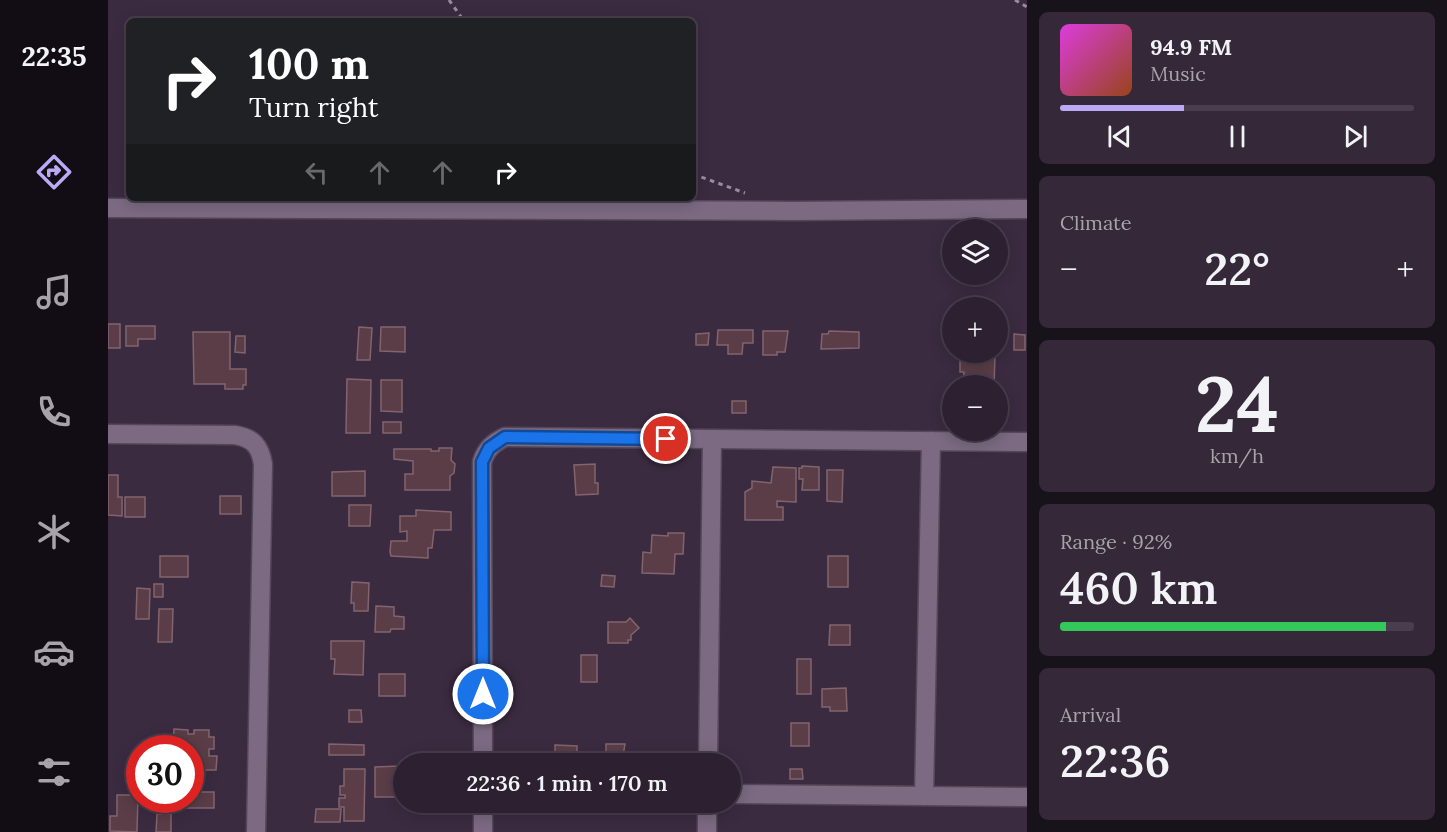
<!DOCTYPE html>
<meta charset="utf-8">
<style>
:root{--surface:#2c2031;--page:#342839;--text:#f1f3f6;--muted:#a6a3ab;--line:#483e4d;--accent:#bca9f5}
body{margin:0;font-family:Lora,serif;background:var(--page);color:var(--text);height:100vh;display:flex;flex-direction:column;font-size:22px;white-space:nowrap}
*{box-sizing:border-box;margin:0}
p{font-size:20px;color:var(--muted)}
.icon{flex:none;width:33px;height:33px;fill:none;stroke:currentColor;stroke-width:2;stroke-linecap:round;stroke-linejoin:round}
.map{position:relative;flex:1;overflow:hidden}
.panel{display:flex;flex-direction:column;gap:12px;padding:12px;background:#18121b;width:420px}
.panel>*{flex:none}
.banner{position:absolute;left:18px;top:18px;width:570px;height:183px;border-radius:9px;box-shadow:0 3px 15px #0003,0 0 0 2px var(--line);background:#202124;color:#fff;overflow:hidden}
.buttons{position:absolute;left:834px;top:219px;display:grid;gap:12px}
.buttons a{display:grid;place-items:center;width:66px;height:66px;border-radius:50%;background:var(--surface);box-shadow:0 3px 15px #0003,0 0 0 2px var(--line);font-size:30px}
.speed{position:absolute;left:18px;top:735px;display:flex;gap:12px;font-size:30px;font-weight:700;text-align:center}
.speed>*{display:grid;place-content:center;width:78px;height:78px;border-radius:50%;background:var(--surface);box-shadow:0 3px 15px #0003,0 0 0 2px var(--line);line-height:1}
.speed .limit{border:9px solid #d22;background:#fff;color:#111}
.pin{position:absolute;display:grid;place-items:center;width:51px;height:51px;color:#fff;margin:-26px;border:3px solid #fff;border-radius:50%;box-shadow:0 2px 6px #0007}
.me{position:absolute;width:66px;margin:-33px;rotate:0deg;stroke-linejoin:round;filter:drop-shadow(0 0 4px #0008)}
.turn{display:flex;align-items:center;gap:21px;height:126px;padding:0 24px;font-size:27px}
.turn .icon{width:78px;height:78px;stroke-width:2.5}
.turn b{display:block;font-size:42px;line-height:51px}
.lanes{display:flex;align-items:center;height:57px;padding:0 24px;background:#0003;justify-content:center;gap:30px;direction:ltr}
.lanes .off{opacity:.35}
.big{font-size:45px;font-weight:600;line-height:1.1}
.panel .widget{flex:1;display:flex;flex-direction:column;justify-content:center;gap:9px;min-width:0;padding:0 21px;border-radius:9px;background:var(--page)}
.panel .dial{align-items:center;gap:0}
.dial b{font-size:78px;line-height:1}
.song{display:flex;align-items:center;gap:18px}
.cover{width:72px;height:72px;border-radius:9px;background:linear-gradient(135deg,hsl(300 70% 55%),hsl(20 70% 35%))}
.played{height:6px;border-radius:3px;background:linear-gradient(90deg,var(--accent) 35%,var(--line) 35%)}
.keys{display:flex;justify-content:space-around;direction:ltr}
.heat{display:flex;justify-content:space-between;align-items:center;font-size:33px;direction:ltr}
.charge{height:9px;border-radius:4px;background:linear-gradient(90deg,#34c759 92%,var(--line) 0)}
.trip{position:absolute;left:285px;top:753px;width:348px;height:60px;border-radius:30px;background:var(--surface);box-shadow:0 3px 15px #0003,0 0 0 2px var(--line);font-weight:600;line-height:60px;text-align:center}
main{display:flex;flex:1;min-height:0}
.menu{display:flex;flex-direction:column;width:108px;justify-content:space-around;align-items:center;background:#120d14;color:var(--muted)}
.menu .icon{width:42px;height:42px}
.menu .selected{color:var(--accent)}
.menu b{font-size:27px;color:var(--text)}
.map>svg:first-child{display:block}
.building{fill:#5a3d47;stroke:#83646e;stroke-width:1.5}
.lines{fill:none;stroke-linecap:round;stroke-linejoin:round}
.minor-casing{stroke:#55475a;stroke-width:21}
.path{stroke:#998c9e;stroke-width:3;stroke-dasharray:4.5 4.5;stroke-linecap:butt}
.minor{stroke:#7b6a82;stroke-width:18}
.route-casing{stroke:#114b97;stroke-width:15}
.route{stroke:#1a73e8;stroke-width:10}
</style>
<main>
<nav class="menu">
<b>22:35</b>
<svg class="icon selected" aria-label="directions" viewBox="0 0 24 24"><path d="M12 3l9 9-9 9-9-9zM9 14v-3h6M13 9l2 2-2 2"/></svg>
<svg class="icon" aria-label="music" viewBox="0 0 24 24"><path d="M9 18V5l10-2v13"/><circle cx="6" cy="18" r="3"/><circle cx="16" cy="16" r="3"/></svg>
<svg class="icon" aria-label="phone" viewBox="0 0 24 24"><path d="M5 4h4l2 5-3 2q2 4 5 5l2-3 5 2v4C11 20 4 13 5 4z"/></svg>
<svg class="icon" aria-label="climate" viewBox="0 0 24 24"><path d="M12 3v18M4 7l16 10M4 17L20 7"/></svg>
<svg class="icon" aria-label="car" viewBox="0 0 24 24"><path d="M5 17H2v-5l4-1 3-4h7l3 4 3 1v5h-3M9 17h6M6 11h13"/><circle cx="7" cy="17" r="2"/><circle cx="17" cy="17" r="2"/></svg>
<svg class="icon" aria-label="filters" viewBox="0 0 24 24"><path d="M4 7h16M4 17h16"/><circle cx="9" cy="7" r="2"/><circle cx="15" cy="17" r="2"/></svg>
</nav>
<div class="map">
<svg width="919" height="832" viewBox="0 0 919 832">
<rect width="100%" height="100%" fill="#3b2b41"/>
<g class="building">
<rect x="0" y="324" width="12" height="24"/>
<polygon points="18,326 47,326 47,339 30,339 30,346 18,346"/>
<polygon points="251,327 264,328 262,360 249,360"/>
<polygon points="273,327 297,327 297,352 272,351"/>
<polygon points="610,330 645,330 645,343 635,343 634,354 620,354 620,345 609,345"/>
<polygon points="655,331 680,331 677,352 669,352 669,355 655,355"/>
<polygon points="721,331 751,332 751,348 713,349 714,334 720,334"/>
<polygon points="85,332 122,332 122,369 138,369 138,385 135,385 135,389 117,389 117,384 86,384"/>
<polygon points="601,333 600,345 588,345 588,334"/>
<polygon points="906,334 917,335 917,350 906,350"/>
<polygon points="128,336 137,336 137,353 127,352"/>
<polygon points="852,355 887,356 886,386 865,386 865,383 855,383 856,372 852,372"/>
<polygon points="239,379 263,380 262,433 238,433"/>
<polygon points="273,380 294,380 294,412 273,411"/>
<rect x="624" y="401" width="14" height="12"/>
<rect x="275" y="422" width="18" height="11"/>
<polygon points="331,448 344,448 343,460 347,464 346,473 342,476 342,490 297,490 297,474 305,474 305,461 286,459 286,449 323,449 323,451 331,451"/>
<polygon points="487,464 487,483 490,483 490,494 468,495 466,465"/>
<polygon points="694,466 711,467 711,490 694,490 695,479 691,479 691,468 694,468"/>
<polygon points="665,467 688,468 688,502 669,501 669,507 675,507 675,520 637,520 637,492 644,488 644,481 663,483"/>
<polygon points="719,470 735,470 734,502 719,501"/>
<polygon points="257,471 257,496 224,496 224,472"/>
<polygon points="0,475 10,475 10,497 14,497 14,516 0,515"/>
<rect x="112" y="496" width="21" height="18"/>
<rect x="17" y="497" width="20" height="20"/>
<polygon points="241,505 263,505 262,526 241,526"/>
<polygon points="308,510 343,512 343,530 326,530 324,548 320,548 320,558 283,556 282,552 283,541 299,541 299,531 292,532 292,516 308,516"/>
<polygon points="560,533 576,533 575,554 567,554 566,574 534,573 535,552 543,553 544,535 560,536"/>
<rect x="52" y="556" width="28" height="21"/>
<rect x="720" y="556" width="20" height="31"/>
<polygon points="494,575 507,576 506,587 493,586"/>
<polygon points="244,582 261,583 260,611 246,611 246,603 243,603"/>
<rect x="46" y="584" width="9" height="13"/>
<polygon points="29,588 42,589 41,619 28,619"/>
<polygon points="268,606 286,607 286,616 296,617 296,629 283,629 282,632 267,632"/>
<polygon points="51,609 65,609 64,642 50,642"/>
<polygon points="522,618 531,628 523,635 523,640 520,640 520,643 500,643 500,622 518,622"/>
<polygon points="722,625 742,625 742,645 721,645"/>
<polygon points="223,641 256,641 255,675 226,674 227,659 223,659"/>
<rect x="473" y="655" width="16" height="27"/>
<rect x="689" y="659" width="14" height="35"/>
<rect x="271" y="674" width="26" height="22"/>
<polygon points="738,688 739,711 722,711 722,707 714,707 714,689"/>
<polygon points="241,710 253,710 254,722 241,722"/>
<rect x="683" y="723" width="18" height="23"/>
<polygon points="66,729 80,730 80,734 86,734 86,730 101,730 101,737 106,737 106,749 101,749 101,756 109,756 108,770 82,770 82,748 65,748"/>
<polygon points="221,744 256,745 256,755 221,755"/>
<polygon points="498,744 517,744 514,762 528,762 528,764 494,764 494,761 498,761"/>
<polygon points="447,745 469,746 469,764 447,764"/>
<rect x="26" y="753" width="6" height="17"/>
<polygon points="292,766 292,797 267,797 267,767"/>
<polygon points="236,769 257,769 256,821 236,821 236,807 231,807 231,798 237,798 237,795 232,795 232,786 236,786"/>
<polygon points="682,769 694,769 695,779 682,779"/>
<polygon points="82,792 106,792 106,808 48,808 48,800 82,800"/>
<polygon points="9,795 30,795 29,832 2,831 2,816 9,816"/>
<polygon points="208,809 233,809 232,822 207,822"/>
<polygon points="49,814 63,814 63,832 48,832"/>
</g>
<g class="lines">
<defs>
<g id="minor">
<polyline points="0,208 687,211 919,209"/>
<path d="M0 434 127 435C145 438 152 446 155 464L148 832"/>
<path d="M375 764 374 462C378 449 385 443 397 437L919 442"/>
<polyline points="600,764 604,439"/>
<polyline points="622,794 919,797"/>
<polyline points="816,796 823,441"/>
<polyline points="375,802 375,832"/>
<polyline points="599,832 599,802"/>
</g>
</defs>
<use href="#minor" class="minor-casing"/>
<g class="path">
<polyline points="341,0 356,21"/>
<polyline points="907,0 919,7"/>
<polyline points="585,174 637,193"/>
</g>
<use href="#minor" class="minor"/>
</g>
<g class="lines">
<defs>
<polyline id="route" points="375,694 374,462 381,448 397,437 558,439"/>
</defs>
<use href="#route" class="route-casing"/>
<use href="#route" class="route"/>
</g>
</svg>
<div class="buttons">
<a><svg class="icon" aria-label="layers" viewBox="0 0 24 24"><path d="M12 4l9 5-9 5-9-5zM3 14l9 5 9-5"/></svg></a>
<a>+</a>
<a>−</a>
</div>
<div class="speed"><div class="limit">30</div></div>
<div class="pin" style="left:558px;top:439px;background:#d93025"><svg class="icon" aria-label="arrive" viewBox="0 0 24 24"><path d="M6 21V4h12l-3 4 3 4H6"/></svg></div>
<svg class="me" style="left:375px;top:694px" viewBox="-20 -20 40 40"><circle r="17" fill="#1a73e8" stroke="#fff" stroke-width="3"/><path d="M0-11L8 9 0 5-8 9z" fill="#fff"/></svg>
<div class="trip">22:36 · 1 min · 170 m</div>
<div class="banner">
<div class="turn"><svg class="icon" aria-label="right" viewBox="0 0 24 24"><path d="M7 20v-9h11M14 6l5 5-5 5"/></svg><div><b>100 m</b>Turn right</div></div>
<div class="lanes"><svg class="icon off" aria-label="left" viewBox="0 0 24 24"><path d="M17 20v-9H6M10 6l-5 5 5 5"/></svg><svg class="icon off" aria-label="ahead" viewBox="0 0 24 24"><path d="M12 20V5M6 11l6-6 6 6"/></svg><svg class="icon off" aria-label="ahead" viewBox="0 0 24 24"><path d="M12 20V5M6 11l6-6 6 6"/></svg><svg class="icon" aria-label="right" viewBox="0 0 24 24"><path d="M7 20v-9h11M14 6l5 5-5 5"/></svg></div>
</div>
</div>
<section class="panel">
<div class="widget">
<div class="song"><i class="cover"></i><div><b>94.9 FM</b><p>Music</p></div></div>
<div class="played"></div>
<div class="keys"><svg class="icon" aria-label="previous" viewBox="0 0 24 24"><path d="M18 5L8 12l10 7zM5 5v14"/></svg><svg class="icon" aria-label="pause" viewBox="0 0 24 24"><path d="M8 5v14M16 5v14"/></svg><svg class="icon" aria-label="next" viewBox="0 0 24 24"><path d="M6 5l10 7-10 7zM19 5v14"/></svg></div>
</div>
<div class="widget"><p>Climate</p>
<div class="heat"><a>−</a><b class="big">22°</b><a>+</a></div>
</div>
<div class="widget dial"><b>24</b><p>km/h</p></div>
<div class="widget"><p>Range · 92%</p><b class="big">460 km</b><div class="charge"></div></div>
<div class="widget"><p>Arrival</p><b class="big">22:36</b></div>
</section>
</main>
